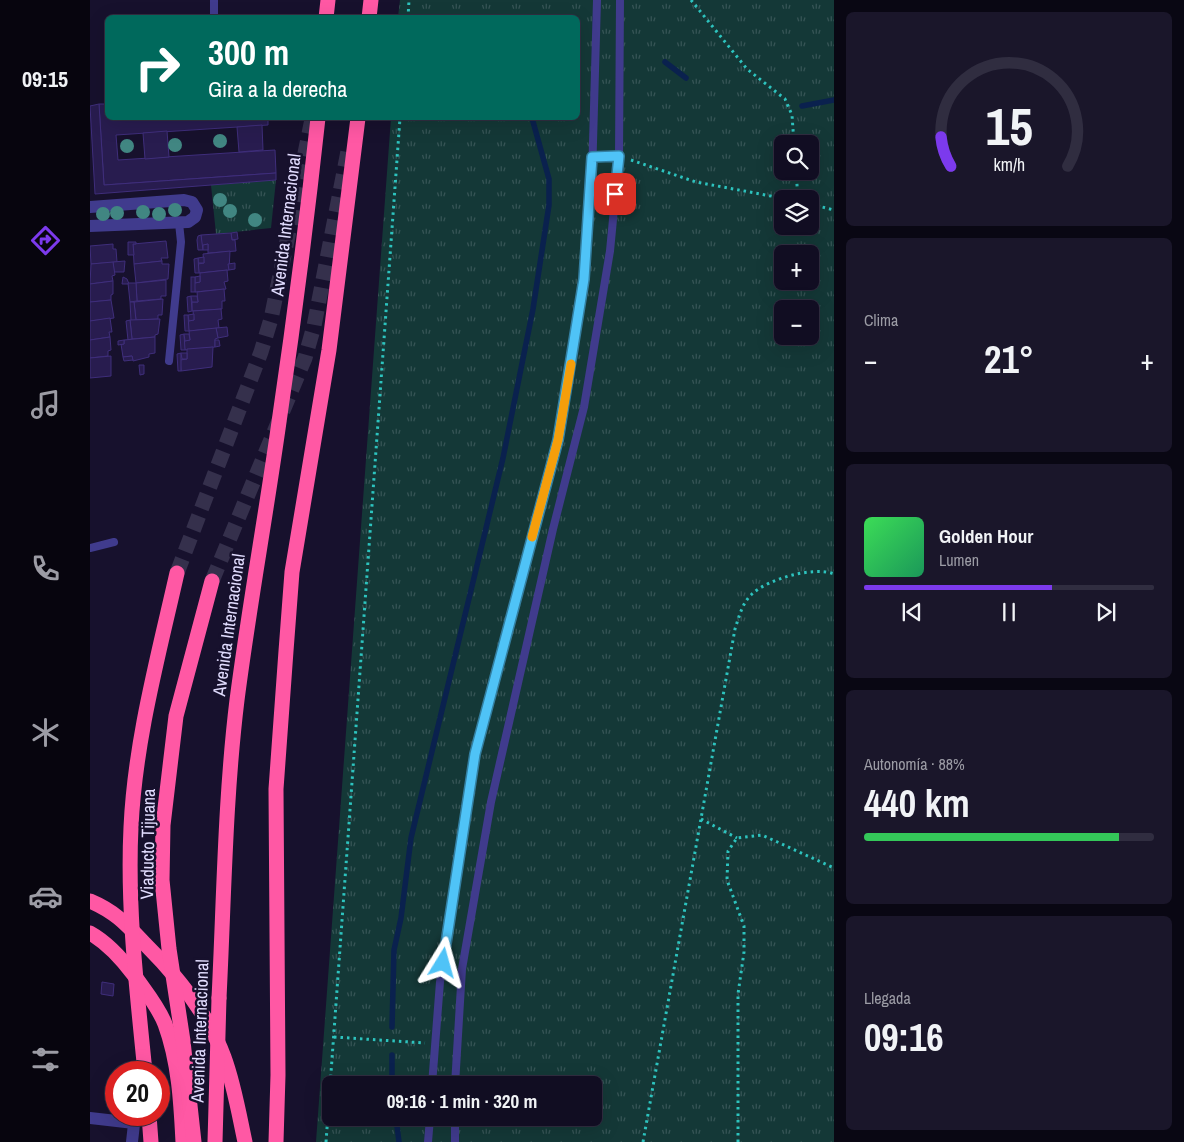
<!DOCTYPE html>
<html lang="es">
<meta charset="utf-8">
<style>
:root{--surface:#110d22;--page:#1a162a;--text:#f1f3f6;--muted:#9c9ca5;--line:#302d40;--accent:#7c3aed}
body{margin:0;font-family:"Archivo Narrow",sans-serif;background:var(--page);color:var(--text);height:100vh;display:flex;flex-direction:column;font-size:19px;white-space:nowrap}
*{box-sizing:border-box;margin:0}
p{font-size:16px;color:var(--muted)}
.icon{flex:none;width:28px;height:28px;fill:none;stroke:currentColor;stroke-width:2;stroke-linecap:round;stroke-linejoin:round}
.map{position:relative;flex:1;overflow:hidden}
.sheet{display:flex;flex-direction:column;gap:12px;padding:12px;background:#090713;width:350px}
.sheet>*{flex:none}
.hud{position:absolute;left:15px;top:15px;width:475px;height:105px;border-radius:8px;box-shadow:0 5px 20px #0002,0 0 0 1px var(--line);background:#00695c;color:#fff;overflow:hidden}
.buttons{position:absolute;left:684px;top:135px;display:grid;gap:10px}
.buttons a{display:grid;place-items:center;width:45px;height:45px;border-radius:8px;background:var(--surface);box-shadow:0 5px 20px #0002,0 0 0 1px var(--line);font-size:25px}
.speed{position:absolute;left:15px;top:1061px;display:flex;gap:10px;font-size:25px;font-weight:700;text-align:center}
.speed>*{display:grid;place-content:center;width:65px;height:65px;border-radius:50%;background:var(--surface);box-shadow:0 5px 20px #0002,0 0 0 1px var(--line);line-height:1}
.speed .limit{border:8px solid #d22;background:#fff;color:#111}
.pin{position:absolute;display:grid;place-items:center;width:42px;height:42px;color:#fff;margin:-21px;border-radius:10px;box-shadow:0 2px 8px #0006}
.me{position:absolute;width:55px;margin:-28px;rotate:8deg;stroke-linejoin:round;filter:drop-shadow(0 0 4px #0008)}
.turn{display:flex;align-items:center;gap:18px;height:105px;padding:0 20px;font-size:22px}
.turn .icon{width:65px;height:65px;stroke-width:2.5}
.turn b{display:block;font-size:35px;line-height:42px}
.big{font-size:38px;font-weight:800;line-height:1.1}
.sheet .card{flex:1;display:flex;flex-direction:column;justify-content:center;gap:8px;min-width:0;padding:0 18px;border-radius:8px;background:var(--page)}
.sheet .dial{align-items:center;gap:0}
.dial svg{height:130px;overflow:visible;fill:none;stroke:var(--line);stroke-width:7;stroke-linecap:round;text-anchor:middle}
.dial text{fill:var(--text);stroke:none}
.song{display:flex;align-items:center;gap:15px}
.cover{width:60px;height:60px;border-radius:8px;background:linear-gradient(135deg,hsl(130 70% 55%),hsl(150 70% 35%))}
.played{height:5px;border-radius:2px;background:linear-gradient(90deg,var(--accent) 65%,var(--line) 65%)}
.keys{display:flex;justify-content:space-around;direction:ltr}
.heat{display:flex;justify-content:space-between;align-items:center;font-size:28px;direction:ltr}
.charge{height:8px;border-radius:4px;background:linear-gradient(90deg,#34c759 88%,var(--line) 0)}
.trip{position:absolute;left:232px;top:1076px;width:280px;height:50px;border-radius:8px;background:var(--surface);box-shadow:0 5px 20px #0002,0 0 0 1px var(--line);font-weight:800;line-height:50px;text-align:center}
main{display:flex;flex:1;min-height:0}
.menu{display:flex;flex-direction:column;width:90px;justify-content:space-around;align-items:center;background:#07050e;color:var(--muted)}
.menu .icon{width:35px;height:35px}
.menu .selected{color:var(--accent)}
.menu b{font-size:22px;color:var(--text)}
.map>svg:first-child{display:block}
.grass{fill:url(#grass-tufts);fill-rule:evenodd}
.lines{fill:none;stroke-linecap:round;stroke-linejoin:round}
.stream{stroke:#0a214e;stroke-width:5.5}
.building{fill:#281c4f;stroke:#3f2e7b}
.highway-tunnel{stroke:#35304c;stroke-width:15;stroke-dasharray:15 8;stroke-linecap:butt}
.path{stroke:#2dc3be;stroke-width:3;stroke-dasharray:2.5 4;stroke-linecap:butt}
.lane{stroke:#403b8d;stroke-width:8}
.street{stroke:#403b8d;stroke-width:12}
.highway{stroke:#ff58a4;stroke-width:15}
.highway-bridge{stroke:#ff58a4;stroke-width:15}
.tree{fill:#418682}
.route-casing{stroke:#337fa1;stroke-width:12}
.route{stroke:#4fc3f7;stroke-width:9}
.slow{stroke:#f59e0b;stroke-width:9}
.labels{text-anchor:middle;stroke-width:5;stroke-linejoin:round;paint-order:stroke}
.street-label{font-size:18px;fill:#e2ddff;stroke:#17112d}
</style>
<main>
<nav class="menu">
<b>09:15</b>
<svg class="icon selected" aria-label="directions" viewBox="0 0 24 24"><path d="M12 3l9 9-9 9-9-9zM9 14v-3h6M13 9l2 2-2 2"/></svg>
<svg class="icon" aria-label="music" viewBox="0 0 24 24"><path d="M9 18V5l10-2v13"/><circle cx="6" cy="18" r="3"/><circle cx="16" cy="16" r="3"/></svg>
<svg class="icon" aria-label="phone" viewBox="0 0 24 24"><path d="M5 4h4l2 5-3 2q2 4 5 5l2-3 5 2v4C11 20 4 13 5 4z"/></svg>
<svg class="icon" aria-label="climate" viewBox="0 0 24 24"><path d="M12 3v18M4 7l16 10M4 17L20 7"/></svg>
<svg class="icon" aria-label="car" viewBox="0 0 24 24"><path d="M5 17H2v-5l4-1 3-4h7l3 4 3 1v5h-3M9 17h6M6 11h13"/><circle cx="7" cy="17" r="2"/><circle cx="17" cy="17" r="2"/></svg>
<svg class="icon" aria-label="filters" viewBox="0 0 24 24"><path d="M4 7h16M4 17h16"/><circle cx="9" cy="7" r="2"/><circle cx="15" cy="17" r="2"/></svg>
</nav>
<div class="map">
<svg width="744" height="1142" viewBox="0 0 744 1142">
<defs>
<pattern id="grass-tufts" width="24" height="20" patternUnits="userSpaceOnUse" patternTransform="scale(1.25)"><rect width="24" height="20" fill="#143837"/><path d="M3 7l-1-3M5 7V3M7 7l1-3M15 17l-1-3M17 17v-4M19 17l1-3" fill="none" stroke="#365455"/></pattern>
</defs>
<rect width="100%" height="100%" fill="#17112d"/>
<g class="grass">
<path d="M310 0H744V1142H226L301 118H488V18L308 17ZM692 144H720V171H692ZM692 199H720V226H692ZM692 254H720V281H692ZM692 309H720V336H692ZM241 1085H504V1118H241Z"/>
<polygon points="186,180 181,228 126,234 121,185"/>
</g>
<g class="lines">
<g class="stream">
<polyline points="575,62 596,78"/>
<polyline points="712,106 744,100"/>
<polyline points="302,1027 304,950 311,918 321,838 413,458 443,309 459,205 459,179 442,118"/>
<polyline points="302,1055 302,1085"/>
<polyline points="306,1118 309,1142"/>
</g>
</g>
<g class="building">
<polygon points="9,104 18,104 18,118 178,118 178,125 26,135 28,160 185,150 186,173 14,185"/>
<polygon points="9,104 14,185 186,173 186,180 5,194 0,106"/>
<polygon points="172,125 173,150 149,152 147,127"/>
<polygon points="77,131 79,157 55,159 53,133"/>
<polygon points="147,232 148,239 142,240 141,233"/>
<polygon points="141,233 142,240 145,240 146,251 118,253 118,244 111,246 111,235"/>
<polygon points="111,235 113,250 108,250 107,240 108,236"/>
<polygon points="76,241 78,258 71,258 72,261 44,264 43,244"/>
<polygon points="38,242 46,242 46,244 43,244 44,255 38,255"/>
<polygon points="23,244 23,249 26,249 27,262 1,264 0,246"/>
<polygon points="118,244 118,250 113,250 113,245"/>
<polygon points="140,251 139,270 109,273 108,264 114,263 113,254"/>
<polygon points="114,257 114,263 108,263 108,258"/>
<polygon points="108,258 109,273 105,273 104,259"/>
<polygon points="35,261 34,272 24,272 23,262"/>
<polygon points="72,261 72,264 79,264 78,279 46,283 44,264"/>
<polygon points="23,262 25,275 22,276 23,281 0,284 1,264"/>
<polygon points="145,263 145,269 139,270 138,264"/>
<polygon points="137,270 138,281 134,282 136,289 105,292 104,283 110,282 110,273"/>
<polygon points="110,276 110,282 105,283 105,277"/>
<polygon points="33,277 37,279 39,284 32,284"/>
<rect x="101" y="277" width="4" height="15"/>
<polygon points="76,280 76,296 71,296 71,299 47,301 46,283"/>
<polygon points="23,281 23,294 21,295 21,300 0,302 0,284"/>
<polygon points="38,283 46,283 47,301 40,302"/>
<polygon points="134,289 135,301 132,301 132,309 102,311 102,302 108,302 107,292"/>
<polygon points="101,296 102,311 98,312 97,297"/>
<polygon points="101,296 107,296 108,302 102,302"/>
<polygon points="73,299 72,315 68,315 68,319 46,320 44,302"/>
<polygon points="21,300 24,318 0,321 0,302"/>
<polygon points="40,302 44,302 46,320 41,321"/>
<polygon points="131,309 132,319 128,320 129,328 99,331 97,321 104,320 103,311"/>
<polygon points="104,314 104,320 99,321 98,315"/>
<polygon points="94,315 98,315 99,331 95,331"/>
<polygon points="20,318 22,332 19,332 20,337 0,340 0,321"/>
<polygon points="70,319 68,334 65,335 65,337 42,339 40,320"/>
<polygon points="40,320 42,339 38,340 36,321"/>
<polygon points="137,327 138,336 128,338 126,328"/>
<polygon points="126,328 128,338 125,339 125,347 95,350 93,341 100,340 99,331"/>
<polygon points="94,334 95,350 91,350 90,335"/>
<polygon points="94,334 99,334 100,340 95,341"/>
<polygon points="20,337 21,350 18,351 18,356 0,358 0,340"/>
<polygon points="65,337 65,353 59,354 59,357 43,361 42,356 33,357 31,344 34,344 34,340"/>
<polygon points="34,340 34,344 28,345 28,341"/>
<polygon points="125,340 129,340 130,346 125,347"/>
<polygon points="123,347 122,367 91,371 90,360 97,359 97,349"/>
<polygon points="91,353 91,371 88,371 87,354"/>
<polygon points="91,353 97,353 97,359 92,359"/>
<polygon points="21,356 21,376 0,378 0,358"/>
<polygon points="42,356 43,360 34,361 33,357"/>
<polygon points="49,365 54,365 54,374 50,375"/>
<polygon points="12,982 24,984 23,996 11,994"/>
</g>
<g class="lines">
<g class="highway-tunnel">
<polyline points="87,573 171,352 181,319 222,119"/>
<polyline points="122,581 215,358 224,326 258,151"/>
</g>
<g class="path">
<polyline points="601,0 657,69 695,99 702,115 704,144"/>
<polyline points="318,18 319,0"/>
<polyline points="541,160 606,182 697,199"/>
<polyline points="706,171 708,199"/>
<polyline points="720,204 744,210"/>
<polyline points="611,819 647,838"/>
<polyline points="244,1037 335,1043"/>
<polyline points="236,1142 310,118"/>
<path d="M553 1142 645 629C649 617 652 603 662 594 678 579 723 566 744 574"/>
<polyline points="648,1142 648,994 654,952 654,926 637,880 638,851 647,838 672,835 744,868"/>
</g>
<g class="lane">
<polyline points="124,18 124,0"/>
<polyline points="502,157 529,156"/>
<polyline points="79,361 91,242 89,223"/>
<polyline points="0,548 24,542"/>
<polyline points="342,1085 350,982 385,754 468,441 494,279 502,178 507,0"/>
<polyline points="365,1085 372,969 401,802 463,529 494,407 520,251 529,156 530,0"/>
<polyline points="338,1142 340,1118"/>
<polyline points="365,1142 365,1118"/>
</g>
<g class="street">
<polyline points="0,207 94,200 102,202 107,210 105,217 98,222 0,226"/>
<polyline points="0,1118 44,1123"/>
<polyline points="42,1142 45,1115"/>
</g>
<g class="highway">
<polyline points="236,18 238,0"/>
<polyline points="279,18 281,0"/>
<path d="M0 901C26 912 37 925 56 945 88 977 118 1014 134 1057 144 1084 149 1114 155 1142"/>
<path d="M0 933C18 943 32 959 44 975 55 991 68 1006 75 1024 89 1062 91 1103 93 1142"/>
<path d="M129 998C134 899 135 798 147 700 159 607 176 515 189 422 204 321 217 219 228 118"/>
<polyline points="59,1115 61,1142"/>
<polyline points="186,1142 188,1075 186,789 196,651 202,572 239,350 268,118"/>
</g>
<g class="highway-bridge">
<path d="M55 1072C47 991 37 909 41 827 45 741 68 657 87 573"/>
<polyline points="104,1142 93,1041 79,949 72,880 73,825 86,716 122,581"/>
<polyline points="125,1142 129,998"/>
</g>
</g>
<g class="tree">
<circle cx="130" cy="141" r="7"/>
<circle cx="85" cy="145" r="7"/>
<circle cx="37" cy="146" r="7"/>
<circle cx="130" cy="200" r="7"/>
<circle cx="85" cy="210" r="7"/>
<circle cx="140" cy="211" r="7"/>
<circle cx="53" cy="212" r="7"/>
<circle cx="27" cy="213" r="7"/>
<circle cx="13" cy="214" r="7"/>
<circle cx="69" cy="214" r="7"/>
<circle cx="165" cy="220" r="7"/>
</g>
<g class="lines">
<defs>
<polyline id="route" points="353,963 385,754 468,440 494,279 502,157 529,156 525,194"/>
</defs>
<use href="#route" class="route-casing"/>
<use href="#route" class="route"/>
<polyline class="slow" points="442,537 468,440 481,364"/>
</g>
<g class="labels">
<g class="street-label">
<text transform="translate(196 225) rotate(-83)" y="6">Avenida Internacional</text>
<text transform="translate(139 625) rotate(-82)" y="6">Avenida Internacional</text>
<text transform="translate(58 844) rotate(-89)" y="6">Viaducto Tijuana</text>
<text transform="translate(110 1031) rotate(-88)" y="6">Avenida Internacional</text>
</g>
</g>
</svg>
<div class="buttons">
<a><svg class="icon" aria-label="search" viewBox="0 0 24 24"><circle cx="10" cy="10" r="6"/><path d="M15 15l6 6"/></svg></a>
<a><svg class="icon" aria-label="layers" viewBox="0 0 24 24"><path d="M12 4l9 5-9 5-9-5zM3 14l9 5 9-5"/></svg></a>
<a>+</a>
<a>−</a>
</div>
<div class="speed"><div class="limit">20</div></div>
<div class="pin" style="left:525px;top:194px;background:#d93025"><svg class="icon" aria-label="arrive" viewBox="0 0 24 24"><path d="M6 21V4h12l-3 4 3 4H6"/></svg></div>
<svg class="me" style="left:353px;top:963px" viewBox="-20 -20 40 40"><path d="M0-17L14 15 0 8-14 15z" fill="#4fc3f7" stroke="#fff" stroke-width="4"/></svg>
<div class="trip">09:16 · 1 min · 320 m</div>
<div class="hud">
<div class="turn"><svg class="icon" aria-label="right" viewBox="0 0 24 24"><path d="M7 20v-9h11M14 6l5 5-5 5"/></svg><div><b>300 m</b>Gira a la derecha</div></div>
</div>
</div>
<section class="sheet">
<div class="card dial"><svg viewBox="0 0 100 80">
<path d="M14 69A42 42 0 1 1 86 69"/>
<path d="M14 69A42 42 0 0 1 8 51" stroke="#7c3aed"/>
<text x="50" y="56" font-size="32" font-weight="700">15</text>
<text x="50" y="72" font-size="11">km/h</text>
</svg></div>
<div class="card"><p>Clima</p>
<div class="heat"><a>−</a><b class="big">21°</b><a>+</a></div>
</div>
<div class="card">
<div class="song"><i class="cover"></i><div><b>Golden Hour</b><p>Lumen</p></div></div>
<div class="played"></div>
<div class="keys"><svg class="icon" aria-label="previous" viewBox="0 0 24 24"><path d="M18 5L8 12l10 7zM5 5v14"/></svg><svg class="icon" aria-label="pause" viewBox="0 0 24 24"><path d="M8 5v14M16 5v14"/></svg><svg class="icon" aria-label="next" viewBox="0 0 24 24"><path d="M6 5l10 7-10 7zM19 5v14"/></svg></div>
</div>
<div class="card"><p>Autonomía · 88%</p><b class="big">440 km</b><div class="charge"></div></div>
<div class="card"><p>Llegada</p><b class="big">09:16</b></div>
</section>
</main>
